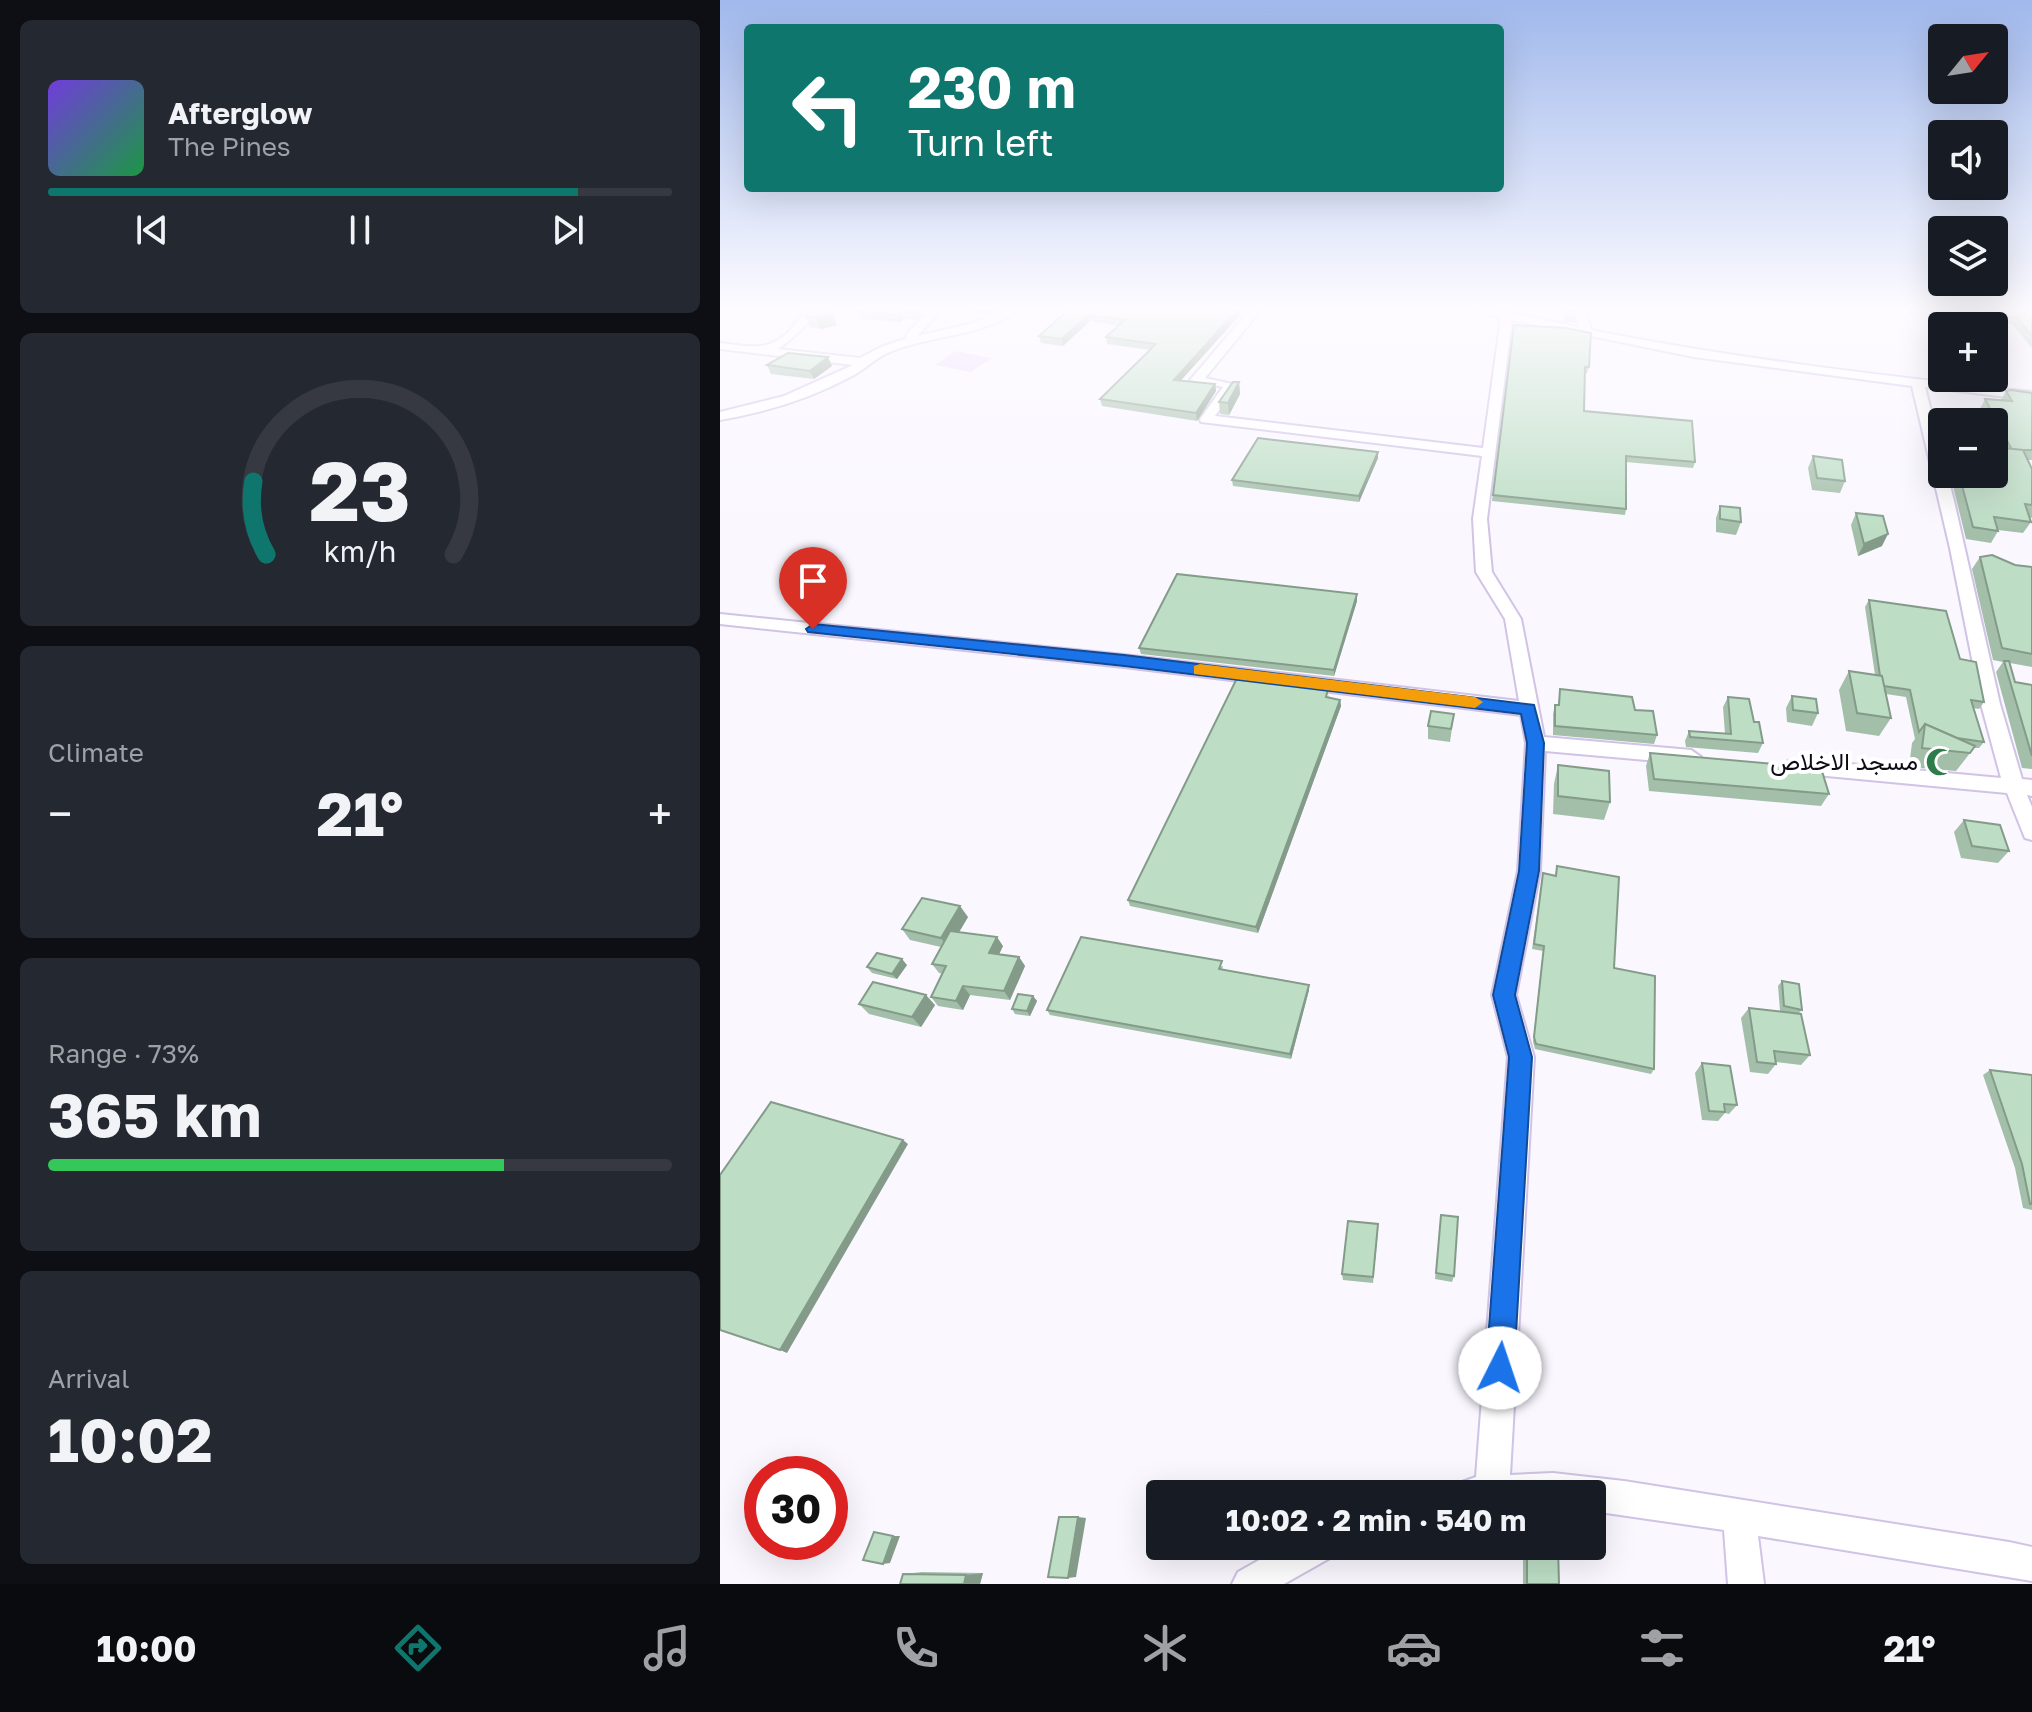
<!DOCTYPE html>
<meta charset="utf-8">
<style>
:root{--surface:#171b24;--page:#242831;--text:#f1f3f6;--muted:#9ea1a6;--line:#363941;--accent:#0f766e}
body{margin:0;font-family:"Golos Text",Vazirmatn,sans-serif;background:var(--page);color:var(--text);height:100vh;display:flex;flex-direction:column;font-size:30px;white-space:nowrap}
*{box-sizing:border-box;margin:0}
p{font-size:26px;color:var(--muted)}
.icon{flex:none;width:44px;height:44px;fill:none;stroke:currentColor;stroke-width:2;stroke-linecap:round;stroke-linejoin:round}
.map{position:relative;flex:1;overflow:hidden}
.details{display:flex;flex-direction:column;gap:20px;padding:20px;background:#0d0f14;width:720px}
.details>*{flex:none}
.hud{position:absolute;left:24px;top:24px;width:760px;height:168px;border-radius:8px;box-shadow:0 8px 32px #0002;background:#0f766e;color:#fff;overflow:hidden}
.needle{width:52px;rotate:60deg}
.fabs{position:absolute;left:1208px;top:24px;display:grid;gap:16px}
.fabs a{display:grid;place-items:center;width:80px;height:80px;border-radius:8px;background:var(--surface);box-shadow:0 8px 32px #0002;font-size:40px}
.speed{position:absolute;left:24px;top:1456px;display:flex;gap:16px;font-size:40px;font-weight:700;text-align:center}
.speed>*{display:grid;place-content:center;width:104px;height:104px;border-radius:50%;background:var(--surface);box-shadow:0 8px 32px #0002;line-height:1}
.speed .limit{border:12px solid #d22;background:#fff;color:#111}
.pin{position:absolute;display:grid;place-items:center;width:68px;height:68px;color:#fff;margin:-82px -34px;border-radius:50% 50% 50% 0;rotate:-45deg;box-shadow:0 0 8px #0007}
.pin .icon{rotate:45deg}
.me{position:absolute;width:88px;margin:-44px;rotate:4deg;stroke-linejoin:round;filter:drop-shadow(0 0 6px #0008)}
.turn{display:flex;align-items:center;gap:28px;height:168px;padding:0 32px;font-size:36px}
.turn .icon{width:104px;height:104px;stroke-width:2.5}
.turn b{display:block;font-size:56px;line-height:68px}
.big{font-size:60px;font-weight:700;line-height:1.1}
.details .tile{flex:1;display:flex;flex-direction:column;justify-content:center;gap:12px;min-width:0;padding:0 28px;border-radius:12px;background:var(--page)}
.details .dial{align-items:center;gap:0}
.dial svg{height:208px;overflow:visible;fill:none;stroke:var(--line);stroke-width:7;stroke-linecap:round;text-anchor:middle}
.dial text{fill:var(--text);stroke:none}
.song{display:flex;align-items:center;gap:24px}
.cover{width:96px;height:96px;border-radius:12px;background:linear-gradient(135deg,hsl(260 70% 55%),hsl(140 70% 35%))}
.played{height:8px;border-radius:4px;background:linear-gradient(90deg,var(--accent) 85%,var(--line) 85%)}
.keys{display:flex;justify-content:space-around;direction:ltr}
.heat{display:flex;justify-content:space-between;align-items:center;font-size:44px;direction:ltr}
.charge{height:12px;border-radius:6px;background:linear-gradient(90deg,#34c759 73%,var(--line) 0)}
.trip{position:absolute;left:426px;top:1480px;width:460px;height:80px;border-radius:8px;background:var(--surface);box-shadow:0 8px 32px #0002;font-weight:700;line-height:80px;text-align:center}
.dock{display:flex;height:128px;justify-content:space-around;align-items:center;background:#090b0e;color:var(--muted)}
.dock .icon{width:56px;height:56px}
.dock .on{color:var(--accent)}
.dock b{font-size:36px;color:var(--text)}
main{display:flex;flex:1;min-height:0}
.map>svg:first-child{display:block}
.green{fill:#e7dbfb}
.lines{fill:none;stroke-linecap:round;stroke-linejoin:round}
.minor-casing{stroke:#d0c3e5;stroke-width:4}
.minor{fill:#fff;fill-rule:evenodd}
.wall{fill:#a3bfa9}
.shaded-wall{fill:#849b8a}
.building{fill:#bddec5;stroke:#849b8a;stroke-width:2}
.route{fill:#1a73e8;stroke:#114b97;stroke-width:2}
.slow{fill:#f59e0b}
.labels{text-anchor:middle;stroke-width:8;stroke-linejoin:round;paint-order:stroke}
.poi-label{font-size:24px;fill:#0f0b16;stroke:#fff;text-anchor:end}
</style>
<main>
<section class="details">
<div class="tile">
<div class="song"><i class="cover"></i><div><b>Afterglow</b><p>The Pines</p></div></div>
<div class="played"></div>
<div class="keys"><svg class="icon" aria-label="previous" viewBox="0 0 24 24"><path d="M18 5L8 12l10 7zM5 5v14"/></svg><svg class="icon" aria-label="pause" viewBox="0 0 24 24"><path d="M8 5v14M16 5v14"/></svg><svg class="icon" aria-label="next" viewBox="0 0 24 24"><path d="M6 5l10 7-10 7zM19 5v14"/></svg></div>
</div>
<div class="tile dial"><svg viewBox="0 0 100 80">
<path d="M14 69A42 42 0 1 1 86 69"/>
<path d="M14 69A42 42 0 0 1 9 41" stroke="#0f766e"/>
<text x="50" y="56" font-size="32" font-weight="700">23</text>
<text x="50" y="72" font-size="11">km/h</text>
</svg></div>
<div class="tile"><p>Climate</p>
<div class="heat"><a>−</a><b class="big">21°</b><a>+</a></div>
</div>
<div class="tile"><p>Range · 73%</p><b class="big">365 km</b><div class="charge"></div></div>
<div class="tile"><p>Arrival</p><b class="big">10:02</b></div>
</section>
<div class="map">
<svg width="1312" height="1584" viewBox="0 0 1312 1584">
<rect width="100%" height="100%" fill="#faf7ff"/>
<polygon class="green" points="236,351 272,358 251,372 215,365"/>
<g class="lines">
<defs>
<g id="minor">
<path d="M88 310H100C86 324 75 338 58 349L140 358 161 347 185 339 188 332 206 315 197 310H213L218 314 197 336 250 324 284 310H298C262 337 210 335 170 352 156 357 147 368 134 375 92 398 47 412 0 420V412L64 396 133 365 0 349V343C27 346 51 353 71 329 77 322 80 316 88 310Z"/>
<path d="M530 310H541L485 378 517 385 495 416 763 448 781 318 752 310H775L859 327 854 310H865L871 330C1017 359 1164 376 1312 392V400L1205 387 1222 454V474H1227L1234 501 1280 704 1302 779 1312 780V796L1307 795 1312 807V840L1305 838 1287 793 1075 773 1068 771 1065 766 1068 761 1075 759 1281 778 1261 704 1230 548 1192 386 974 357 792 320 767 519 772 572 801 619 824 737 971 750 981 757 971 764 825 751 820 871 796 995 814 1057 790 1475 833 1473 904 1481 1289 1542 1312 1547V1581L1038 1536 1044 1584H1008L1004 1530 872 1511V1494H737L742 1482 756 1477 788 1057 772 995 798 871 806 743 801 715 404 667 0 624V614L404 655 799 701 785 619 756 572 753 519 762 456 481 422 480 419 503 387 470 380Z"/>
<polygon points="564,1546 615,1546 610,1558 564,1584 512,1584 518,1572"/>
</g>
</defs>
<use href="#minor" class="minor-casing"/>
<use href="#minor" class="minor"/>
</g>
<g class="wall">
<polygon points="90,310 117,325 101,329 90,327 85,316"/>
<polygon points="199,310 201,316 197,320 184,319 180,322 141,319 138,312"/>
<polygon points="241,310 275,310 266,314"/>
<polygon points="348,310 519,310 520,315 461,380 495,384 496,391 477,421 382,406 380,399 430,350 387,344 386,337 399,326 370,321 343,346 321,343 319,336"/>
<polygon points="844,310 856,310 855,323 844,321"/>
<polygon points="1219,310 1312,310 1312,348 1292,324 1228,322"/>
<polygon points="794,325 869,367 867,373 865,373 864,411 975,462 973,468 906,462 906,509 905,515 772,501"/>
<polygon points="47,365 112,366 94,379 51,374"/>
<polygon points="519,382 520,394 509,415 500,414 499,402"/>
<polygon points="1286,391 1312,393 1312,460 1307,460 1312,469 1312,518 1309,517 1311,522 1303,533 1278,530 1278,531 1271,543 1246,539 1230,474 1274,474 1280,448 1274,436 1274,422 1267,422 1260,409 1265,399 1281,400"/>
<polygon points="1093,456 1125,481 1120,493 1092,490 1088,468"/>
<polygon points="658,458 639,502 513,486 512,480"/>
<polygon points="1000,506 1021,522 1016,535 996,532 996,518"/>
<polygon points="1136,513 1162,546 1138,556 1131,525"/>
<polygon points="1260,557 1295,565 1312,567 1312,667 1290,663 1295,682 1312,685 1312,769 1302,768 1276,672 1283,662 1273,660 1252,569"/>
<polygon points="1149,600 1240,659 1264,702 1259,709 1253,708 1264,742 1259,748 1254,748 1236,771 1189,767 1192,743 1195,739 1186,697 1166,694 1171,718 1159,736 1126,731 1119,690 1129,671 1155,675 1145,607"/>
<polygon points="637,601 614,676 421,654 419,648"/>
<polygon points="840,689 915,710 937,735 934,744 833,735 833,714 835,705 838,705"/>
<polygon points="609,695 608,698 620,700 621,706 538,933 410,906 408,900"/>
<polygon points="1072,696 1098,713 1092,726 1067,722 1066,708"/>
<polygon points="1008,697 1034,722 1043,743 1038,753 966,747 965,741 969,731 1005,734 1003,707"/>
<polygon points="734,714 730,742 708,739 708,726"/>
<polygon points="930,753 1109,794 1101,806 929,791 926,766"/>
<polygon points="838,765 890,802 884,820 833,814 834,784"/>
<polygon points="1244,820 1289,851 1278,863 1241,858 1234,832"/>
<polygon points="837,866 894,968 934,1069 931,1074 815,1049 813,1042 823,951 812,949 823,873 835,875"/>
<polygon points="248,917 239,932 283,946 279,954 299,957 305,966 290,1000 250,995 243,1010 218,1006 211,997 223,974 219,973 212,964 221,947 190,940 182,929"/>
<polygon points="187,965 177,979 152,973 147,967"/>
<polygon points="503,966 502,970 589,985 589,990 571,1059 330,1015 327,1010"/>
<polygon points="1062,981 1082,1010 1078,1014 1090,1055 1081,1065 1056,1062 1056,1064 1048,1074 1030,1072 1021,1018 1029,1008 1071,1013 1060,1011 1058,986"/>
<polygon points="313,996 317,1001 310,1016 295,1014 292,1009"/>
<polygon points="139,1004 215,1005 201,1027 149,1014"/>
<polygon points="982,1063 1017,1105 1009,1114 1005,1113 998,1121 982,1120 975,1073"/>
<polygon points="1270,1070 1312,1075 1312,1210 1303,1208 1295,1168 1263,1075"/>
<polygon points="721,1215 734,1276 732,1282 715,1279"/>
<polygon points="658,1231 653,1283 623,1280 622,1274"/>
<polygon points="803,1546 838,1546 839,1584 803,1584"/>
<polygon points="202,1572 263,1573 260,1584 180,1584 183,1574"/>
</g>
<g class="shaded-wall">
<polygon points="197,310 199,310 201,316 197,320 194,313"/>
<polygon points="517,310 519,310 520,315 455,387 454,380"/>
<polygon points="181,312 184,319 180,322 177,315"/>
<polygon points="113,314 117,325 101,329 96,318"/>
<polygon points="368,315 370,321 343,346 342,339"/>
<polygon points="108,357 112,366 94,379 90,371"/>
<polygon points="519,382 520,394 509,415 508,403"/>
<polygon points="495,384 496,391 477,421 476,413"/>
<polygon points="658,452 658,458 639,502 639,496"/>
<polygon points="1168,534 1162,546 1138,556 1144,544"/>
<polygon points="637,594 637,601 614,676 614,670"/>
<polygon points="620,700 621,706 538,933 536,927"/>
<polygon points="240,906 248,917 229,949 221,938"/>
<polygon points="277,937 283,946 275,963 269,953"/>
<polygon points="299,957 305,966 290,1000 284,991"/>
<polygon points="182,959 187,965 177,979 172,974"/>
<polygon points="589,985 589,990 571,1059 570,1054"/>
<polygon points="243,986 250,995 243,1010 236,1001"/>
<polygon points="206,995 215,1005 201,1027 192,1017"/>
<polygon points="313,996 317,1001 310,1016 307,1011"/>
<polygon points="183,1140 188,1144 67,1353 60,1350"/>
<polygon points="358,1517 366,1518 356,1577 348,1578"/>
<polygon points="173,1536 180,1536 170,1563 163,1564"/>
<polygon points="263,1573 260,1584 244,1584 246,1575"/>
</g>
<g class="building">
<polygon points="90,310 110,310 113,314 96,318 85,316"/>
<polygon points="140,310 197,310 194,313 181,312 177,315 138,312"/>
<polygon points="348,310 517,310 454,380 495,384 476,413 380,399 436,344 386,337 405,320 368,315 342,339 319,336"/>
<polygon points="1228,310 1312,310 1312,336 1296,317 1231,314"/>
<polygon points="794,325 846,328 871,333 869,367 865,367 864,411 972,421 975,462 906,456 906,509 773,495"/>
<polygon points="68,353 108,357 90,371 47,365"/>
<polygon points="513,382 519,382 508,403 499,402"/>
<polygon points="1291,390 1312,393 1312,450 1292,450 1265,399 1292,401 1286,391"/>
<polygon points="538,438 658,452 639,496 512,480"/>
<polygon points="1274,447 1303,450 1312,469 1312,505 1305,504 1311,522 1274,517 1278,531 1253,527 1239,474 1274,474"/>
<polygon points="1093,456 1122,460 1125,481 1097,478"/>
<polygon points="1000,506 1020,508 1021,522 1000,519"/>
<polygon points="1136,513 1163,516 1168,534 1144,544"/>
<polygon points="1272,555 1295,565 1312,567 1312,654 1282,648 1260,557"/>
<polygon points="457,574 637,594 614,670 419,648"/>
<polygon points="1149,600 1226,611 1240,659 1256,662 1264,702 1251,700 1264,742 1237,738 1205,724 1199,732 1190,690 1164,686 1160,676"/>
<polygon points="1284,661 1289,661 1295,682 1312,685 1312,756"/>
<polygon points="1129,671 1162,676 1171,718 1137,713"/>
<polygon points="517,678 608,689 606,697 620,700 536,927 408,900"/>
<polygon points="840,689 912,697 915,710 933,711 937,735 835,726 835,705 839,705"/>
<polygon points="1072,696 1096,699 1098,713 1073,710"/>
<polygon points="1008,697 1029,699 1034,722 1039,722 1043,743 970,737 969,731 1011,734"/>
<polygon points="711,711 734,714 731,729 708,726"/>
<polygon points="1205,724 1255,746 1250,753 1202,748"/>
<polygon points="930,753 1101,768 1109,794 934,779"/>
<polygon points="838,765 889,771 890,802 838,796"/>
<polygon points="1244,820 1280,825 1289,851 1252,846"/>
<polygon points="837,866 899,877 894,968 935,976 934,1069 816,1044 814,1037 824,946 814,944 823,873 836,876"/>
<polygon points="202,898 240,906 221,938 182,929"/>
<polygon points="230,931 277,937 269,953 299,957 284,991 243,986 236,1001 211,997 226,966 212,964"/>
<polygon points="361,937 502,961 499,969 589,985 570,1054 327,1010"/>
<polygon points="157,953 182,959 172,974 147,967"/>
<polygon points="1062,981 1079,984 1082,1010 1064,1006"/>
<polygon points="153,982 206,995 192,1017 139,1004"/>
<polygon points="298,994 313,996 307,1011 292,1009"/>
<polygon points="1029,1008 1081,1014 1090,1055 1054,1051 1056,1064 1037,1062"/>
<polygon points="982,1063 1010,1066 1017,1105 1004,1104 1005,1112 989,1111"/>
<polygon points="1270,1070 1312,1075 1312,1204 1310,1204 1302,1164"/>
<polygon points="51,1102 183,1140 60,1350 0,1330 0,1175"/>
<polygon points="721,1215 738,1217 734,1276 716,1273"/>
<polygon points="628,1221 658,1224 653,1277 622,1274"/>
<polygon points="339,1517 358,1517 348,1578 328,1577"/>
<polygon points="154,1532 173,1536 163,1564 143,1560"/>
<polygon points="807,1546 838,1546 839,1584 807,1584"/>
<polygon points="183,1574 246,1575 244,1584 180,1584"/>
</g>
<linearGradient id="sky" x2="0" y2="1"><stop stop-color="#a0b8ec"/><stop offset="0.58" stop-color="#fdfbff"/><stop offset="1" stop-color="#fdfbff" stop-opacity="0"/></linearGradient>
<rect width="1312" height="532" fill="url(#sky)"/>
<polygon class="route" points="93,624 404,655 814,705 824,743 819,871 795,995 812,1057 794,1368 790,1378 780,1382 770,1378 766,1368 789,1057 773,995 799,871 807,743 801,714 404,666 88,632 86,629"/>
<polygon class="slow" points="480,664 755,697 763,702 755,708 474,674 474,666"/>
<defs>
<symbol id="mosque-bare" viewBox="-9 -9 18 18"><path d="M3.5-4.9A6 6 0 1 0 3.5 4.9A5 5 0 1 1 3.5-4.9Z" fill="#2f7c4b" stroke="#fff" stroke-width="2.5" paint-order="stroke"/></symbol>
</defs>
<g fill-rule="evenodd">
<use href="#mosque-bare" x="1200" y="742" width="40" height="40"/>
</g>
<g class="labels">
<g class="poi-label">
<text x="1198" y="770">مسجد الاخلاص</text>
</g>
</g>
</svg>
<div class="fabs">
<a><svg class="needle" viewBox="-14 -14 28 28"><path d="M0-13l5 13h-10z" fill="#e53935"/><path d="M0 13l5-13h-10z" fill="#9ea1a6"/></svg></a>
<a><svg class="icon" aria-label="sound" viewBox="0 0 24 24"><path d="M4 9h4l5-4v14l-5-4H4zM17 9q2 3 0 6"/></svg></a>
<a><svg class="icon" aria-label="layers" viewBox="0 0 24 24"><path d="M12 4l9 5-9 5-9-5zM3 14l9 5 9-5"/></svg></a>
<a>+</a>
<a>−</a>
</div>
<div class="speed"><div class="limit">30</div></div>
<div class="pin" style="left:93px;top:629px;background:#d93025"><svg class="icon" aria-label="arrive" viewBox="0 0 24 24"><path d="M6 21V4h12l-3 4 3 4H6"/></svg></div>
<svg class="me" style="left:780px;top:1368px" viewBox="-20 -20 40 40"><circle r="19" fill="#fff"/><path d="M0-13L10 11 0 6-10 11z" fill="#1a73e8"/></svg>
<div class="trip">10:02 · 2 min · 540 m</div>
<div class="hud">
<div class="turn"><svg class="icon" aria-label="left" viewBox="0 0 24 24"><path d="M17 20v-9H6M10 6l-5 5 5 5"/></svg><div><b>230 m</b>Turn left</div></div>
</div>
</div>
</main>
<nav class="dock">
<b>10:00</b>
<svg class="icon on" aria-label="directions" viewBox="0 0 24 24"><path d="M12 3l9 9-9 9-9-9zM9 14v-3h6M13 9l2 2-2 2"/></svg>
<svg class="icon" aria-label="music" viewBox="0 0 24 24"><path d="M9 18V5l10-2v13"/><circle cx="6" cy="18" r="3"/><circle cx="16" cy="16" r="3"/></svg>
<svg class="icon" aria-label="phone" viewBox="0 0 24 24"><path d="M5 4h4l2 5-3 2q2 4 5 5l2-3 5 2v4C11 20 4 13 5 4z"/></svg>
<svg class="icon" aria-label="climate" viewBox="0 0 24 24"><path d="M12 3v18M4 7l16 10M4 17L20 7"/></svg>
<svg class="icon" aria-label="car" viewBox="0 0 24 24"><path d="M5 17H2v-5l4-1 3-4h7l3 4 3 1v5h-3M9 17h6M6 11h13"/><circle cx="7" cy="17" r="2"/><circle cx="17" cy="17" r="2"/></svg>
<svg class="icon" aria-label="filters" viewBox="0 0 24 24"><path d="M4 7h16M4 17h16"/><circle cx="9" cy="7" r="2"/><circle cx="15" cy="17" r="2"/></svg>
<b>21°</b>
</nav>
